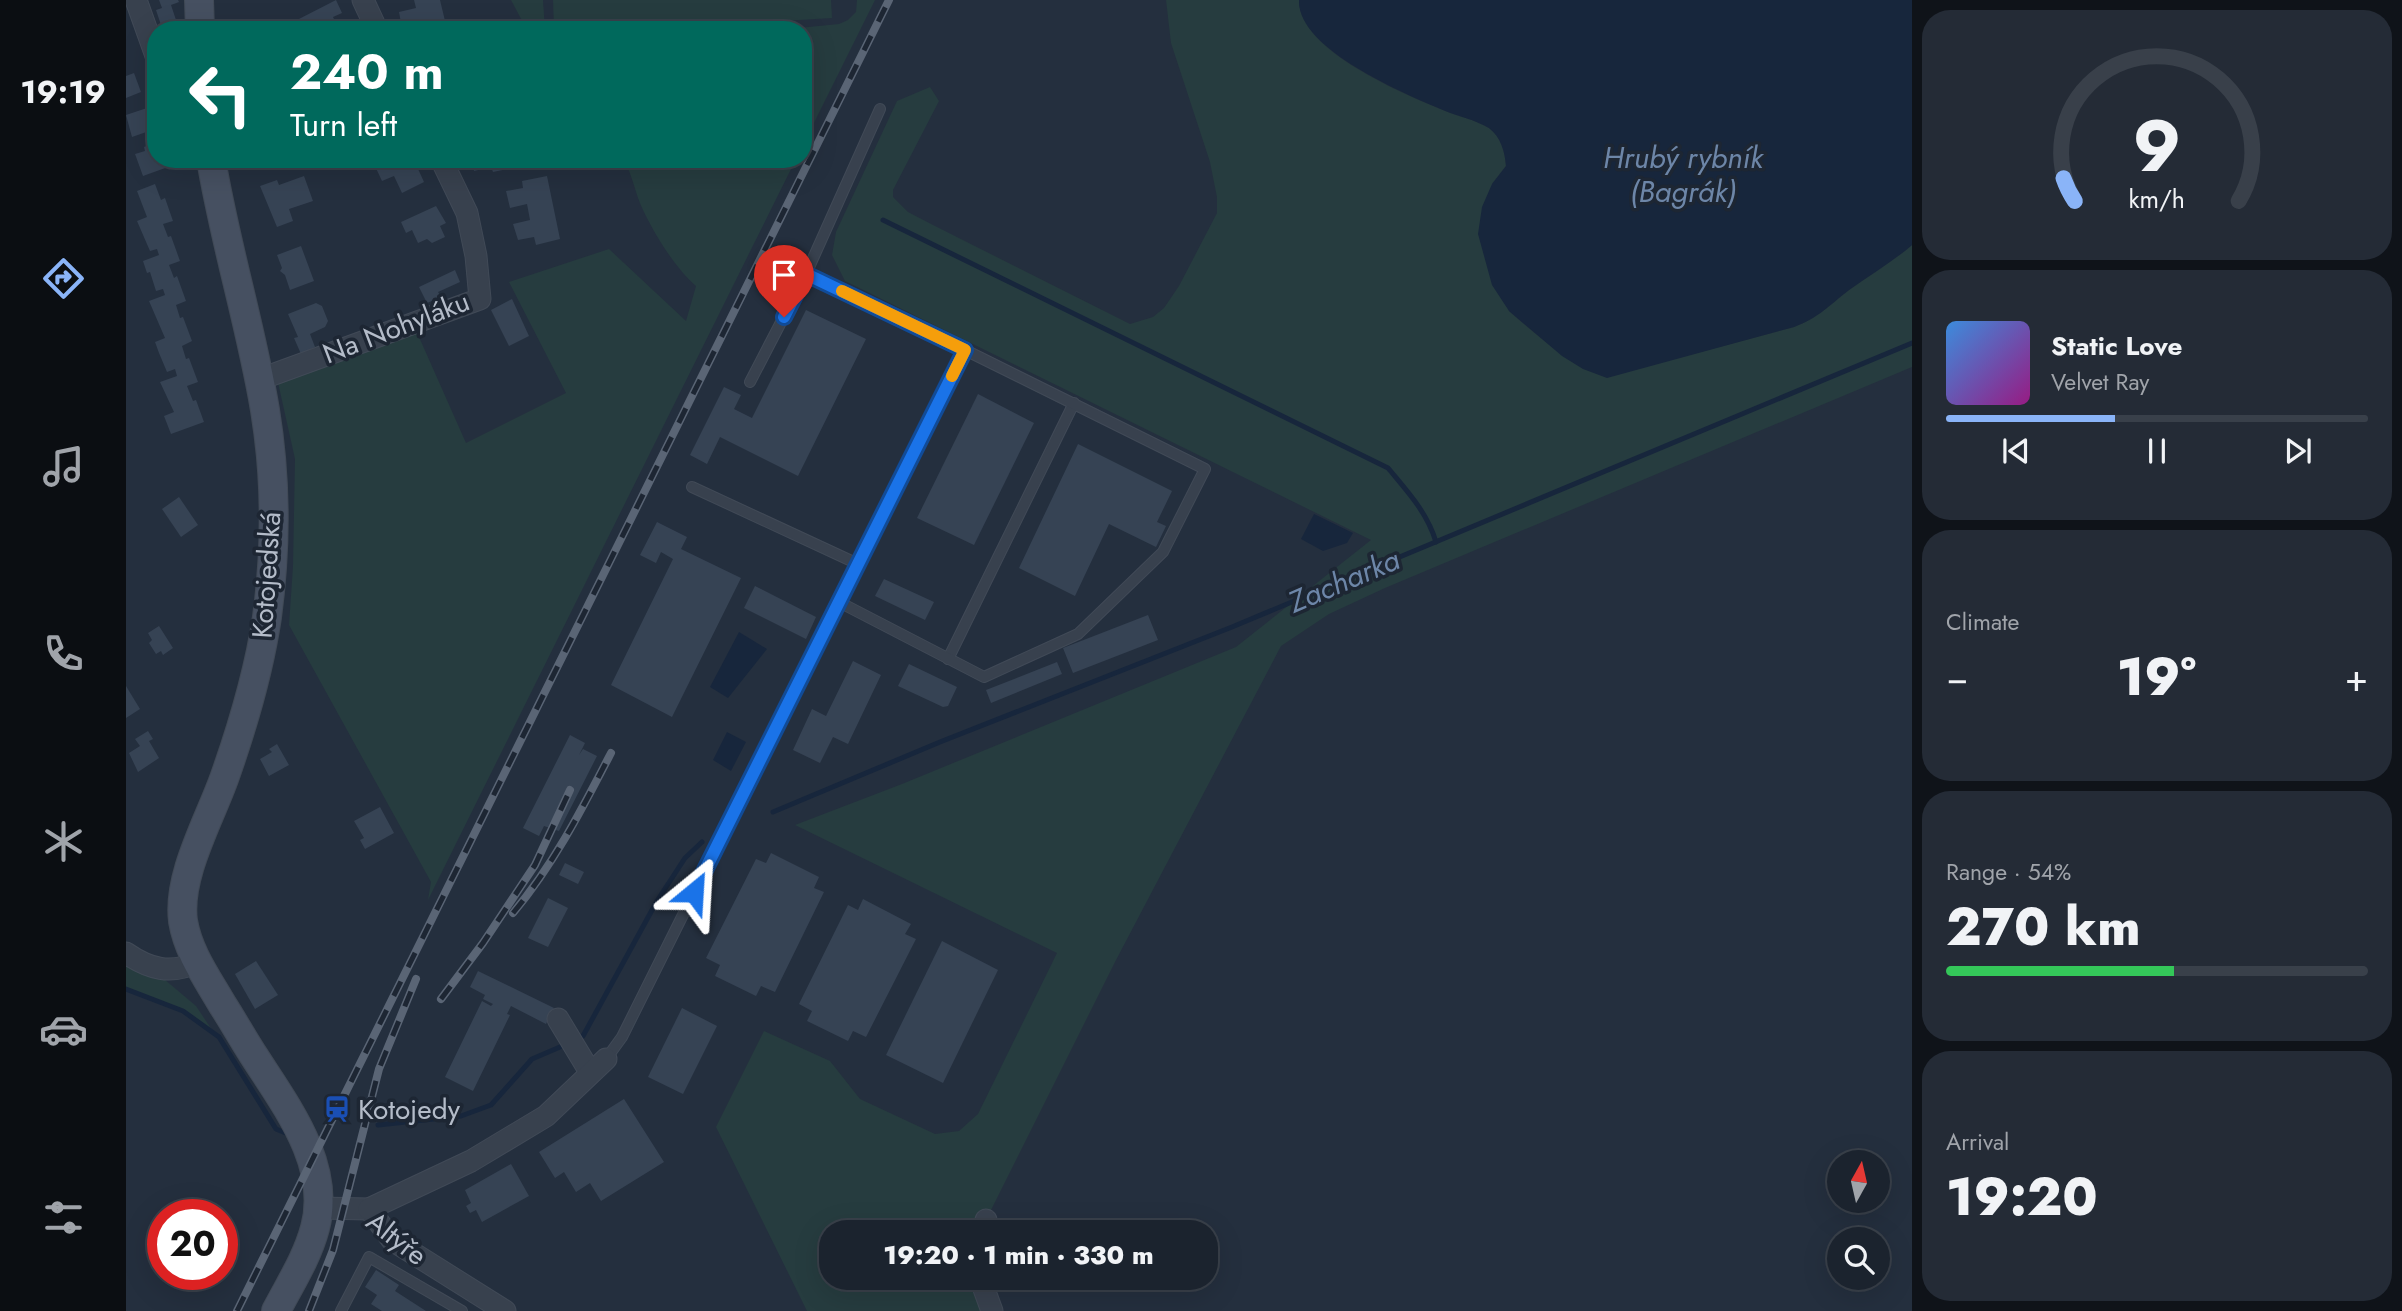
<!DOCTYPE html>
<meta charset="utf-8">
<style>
:root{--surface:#1b232e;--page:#242b36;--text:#f1f3f6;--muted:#a0a4aa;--line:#39404a;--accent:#8ab4f8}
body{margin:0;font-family:Jost,sans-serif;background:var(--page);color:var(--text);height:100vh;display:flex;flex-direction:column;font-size:26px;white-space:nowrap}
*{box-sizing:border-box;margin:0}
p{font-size:23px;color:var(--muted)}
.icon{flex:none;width:38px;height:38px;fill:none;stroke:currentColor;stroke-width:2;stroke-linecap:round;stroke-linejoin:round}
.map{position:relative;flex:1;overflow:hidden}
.sheet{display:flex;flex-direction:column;gap:10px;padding:10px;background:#0f1319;width:490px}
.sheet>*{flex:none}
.top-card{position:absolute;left:21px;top:21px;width:665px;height:147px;border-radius:28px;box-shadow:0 7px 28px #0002,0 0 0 2px var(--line);background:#00695c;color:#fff;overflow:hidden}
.needle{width:46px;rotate:8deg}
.fabs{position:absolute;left:1701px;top:1150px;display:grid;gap:14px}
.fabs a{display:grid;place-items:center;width:63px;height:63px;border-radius:50%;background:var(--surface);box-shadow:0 7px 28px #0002,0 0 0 2px var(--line);font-size:35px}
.speed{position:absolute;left:21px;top:1199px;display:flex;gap:14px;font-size:35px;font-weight:700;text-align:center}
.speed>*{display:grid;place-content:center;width:91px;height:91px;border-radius:50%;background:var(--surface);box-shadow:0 7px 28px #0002,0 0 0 2px var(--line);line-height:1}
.speed .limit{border:10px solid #d22;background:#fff;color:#111}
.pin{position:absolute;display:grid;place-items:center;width:60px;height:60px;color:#fff;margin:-72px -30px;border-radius:50% 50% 50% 0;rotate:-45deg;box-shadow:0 0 7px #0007}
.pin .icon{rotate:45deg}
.me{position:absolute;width:77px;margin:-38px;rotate:27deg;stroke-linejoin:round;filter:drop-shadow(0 0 5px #0008)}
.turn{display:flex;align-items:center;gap:24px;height:147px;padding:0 28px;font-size:32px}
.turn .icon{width:91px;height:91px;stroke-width:2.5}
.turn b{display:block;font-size:49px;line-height:60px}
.big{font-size:52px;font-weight:800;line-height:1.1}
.sheet .widget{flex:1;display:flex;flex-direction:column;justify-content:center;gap:10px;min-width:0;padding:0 24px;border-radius:28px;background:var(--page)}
.sheet .dial{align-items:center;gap:0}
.dial svg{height:182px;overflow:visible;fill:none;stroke:var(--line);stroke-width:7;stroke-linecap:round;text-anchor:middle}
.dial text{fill:var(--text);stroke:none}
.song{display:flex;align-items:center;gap:21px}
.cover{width:84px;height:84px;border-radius:10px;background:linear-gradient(135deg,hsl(210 70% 55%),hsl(310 70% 35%))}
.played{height:7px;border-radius:4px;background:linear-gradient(90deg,var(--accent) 40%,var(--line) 40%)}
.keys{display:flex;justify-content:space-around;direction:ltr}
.heat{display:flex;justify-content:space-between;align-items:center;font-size:38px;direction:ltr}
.charge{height:10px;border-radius:5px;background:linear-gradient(90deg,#34c759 54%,var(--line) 0)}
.trip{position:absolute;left:693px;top:1220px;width:399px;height:70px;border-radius:28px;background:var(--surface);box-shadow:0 7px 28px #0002,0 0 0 2px var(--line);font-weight:800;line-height:70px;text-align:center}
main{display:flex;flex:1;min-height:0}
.dock{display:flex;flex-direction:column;width:126px;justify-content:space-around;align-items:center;background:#0b0e12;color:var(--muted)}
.dock .icon{width:49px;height:49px}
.dock .on{color:var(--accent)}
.dock b{font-size:32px;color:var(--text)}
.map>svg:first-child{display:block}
.green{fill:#263c3f}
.water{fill:#17263c}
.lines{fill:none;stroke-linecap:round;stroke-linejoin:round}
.stream{stroke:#17263c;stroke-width:5}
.building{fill:#364354}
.lane-casing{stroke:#414a57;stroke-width:12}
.street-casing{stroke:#414a57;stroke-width:23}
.secondary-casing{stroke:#414a57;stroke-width:30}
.lane{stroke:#38414e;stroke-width:10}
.street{stroke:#38414e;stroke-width:21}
.secondary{stroke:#465061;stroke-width:28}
.rail-casing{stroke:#5a6575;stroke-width:8}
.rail{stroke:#1d2633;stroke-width:5;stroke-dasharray:16;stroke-linecap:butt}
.route-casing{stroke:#114b97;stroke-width:18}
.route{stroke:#1a73e8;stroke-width:12}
.slow{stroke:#f59e0b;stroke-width:12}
.labels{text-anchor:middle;stroke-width:7;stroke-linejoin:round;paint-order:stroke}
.street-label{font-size:28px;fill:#b4bcc9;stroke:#1d2633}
.poi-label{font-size:28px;fill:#b4bcc9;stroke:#1d2633;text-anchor:start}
.water-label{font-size:30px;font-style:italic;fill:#6d86a8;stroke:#1d2633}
</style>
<main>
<nav class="dock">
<b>19:19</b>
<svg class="icon on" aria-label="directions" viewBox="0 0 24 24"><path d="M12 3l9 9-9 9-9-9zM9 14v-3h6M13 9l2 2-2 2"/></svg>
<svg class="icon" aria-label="music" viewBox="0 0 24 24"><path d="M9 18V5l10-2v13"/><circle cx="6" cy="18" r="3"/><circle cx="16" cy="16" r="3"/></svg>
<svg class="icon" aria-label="phone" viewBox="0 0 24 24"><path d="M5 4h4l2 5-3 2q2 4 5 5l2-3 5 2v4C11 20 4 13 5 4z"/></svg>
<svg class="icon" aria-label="climate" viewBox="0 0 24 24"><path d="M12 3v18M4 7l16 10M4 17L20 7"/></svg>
<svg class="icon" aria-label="car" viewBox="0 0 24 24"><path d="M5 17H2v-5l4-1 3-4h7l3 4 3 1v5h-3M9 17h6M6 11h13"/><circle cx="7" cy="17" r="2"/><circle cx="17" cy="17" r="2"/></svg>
<svg class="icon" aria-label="filters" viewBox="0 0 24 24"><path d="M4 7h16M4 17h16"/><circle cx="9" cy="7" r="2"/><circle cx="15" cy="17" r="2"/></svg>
</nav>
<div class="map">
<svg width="1786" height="1311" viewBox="0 0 1786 1311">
<rect width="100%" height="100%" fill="#242f3e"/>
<g class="green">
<polygon points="385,0 417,0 419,30 401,30"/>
<polygon points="427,0 705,0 706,18 510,30 428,30"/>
<polygon points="731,0 749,0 677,145 677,30 652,30 713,24 722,20 730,12"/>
<path d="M1040 0H1173C1172 50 1278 94 1317 110 1331 116 1350 120 1363 128 1375 137 1379 152 1380 166L1366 184 1383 311C1414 338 1442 363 1480 377L1668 327C1694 317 1702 306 1723 290 1744 275 1766 262 1786 245V367L1259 588 1203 614 1155 646 989 962 860 1220 858 1232H705V1278H854L860 1311H681L590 1127 638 1031 704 1061 734 1099 809 1134 833 1131 852 1114 931 953 669 825 776 784 1110 647 1245 540 719 281 706 255 710 232 771 101 804 87 813 101 767 190V197L782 212 807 225 1004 324 1027 317 1038 308 1053 286 1091 213V197L1084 162 1045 43Z"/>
<path d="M497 159H670L302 900 305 882 163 625 167 566 169 459 151 378 289 328 340 443 440 393 383 282 483 249 560 321 570 286C549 268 529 235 517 210 509 194 507 175 497 159Z"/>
<polygon points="0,947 70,1006 88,1033 57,1011 0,989"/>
</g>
<g class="water">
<path d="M1173 0H1786V245C1766 262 1744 275 1723 290 1702 306 1694 317 1668 327L1481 378 1457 369 1436 356 1383 311 1366 285 1352 234 1356 207 1366 184 1380 166C1379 152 1375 137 1363 128 1350 120 1331 116 1317 110 1279 94 1171 49 1173 0Z"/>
<polygon points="1188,514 1227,533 1221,543 1197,551 1175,539"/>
<polygon points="613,632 641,649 602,698 584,687"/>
<polygon points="601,732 620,742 605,771 587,760"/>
</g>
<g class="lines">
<g class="stream">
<path d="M757 220 1262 468C1281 491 1301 512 1310 542"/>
<polyline points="647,812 814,742 1106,627 1786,343"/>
<polyline points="0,989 57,1011 93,1037 150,1129 162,1134"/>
<polyline points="457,1036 531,901 559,858 576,842"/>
<polyline points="252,1125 335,1116 365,1105 406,1059 434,1047"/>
</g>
</g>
<g class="building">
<polygon points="33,0 52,0 53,2 45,5 50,20 35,25 30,10 36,8"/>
<polygon points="210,0 216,13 207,17 213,30 175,30 171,20"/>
<polygon points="288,0 314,0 320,25 298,30 295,30 294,25 276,28 273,12 290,8"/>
<polygon points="8,73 15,92 0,98 0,76"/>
<polygon points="21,108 29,129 6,137 0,115"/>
<polygon points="28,143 30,159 39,159 42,167 17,176 9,154 19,151 18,147"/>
<polygon points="257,159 288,160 298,182 276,193 268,176 256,181 248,164"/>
<polygon points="346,159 398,159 400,165 367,172 365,167 348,171"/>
<polygon points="178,176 187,201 163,209 167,221 151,227 134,186 151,180 153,185"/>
<polygon points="421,176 434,239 410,245 408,237 392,240 387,224 404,220 401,204 384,208 380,191 397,188 396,181"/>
<polygon points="29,184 35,200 39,198 47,221 37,224 42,237 45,236 54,261 43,265 48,278 51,276 60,301 50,305 54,318 57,317 66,341 56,346 60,359 63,358 72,382 61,386 67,401 70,400 78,422 45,434 38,416 48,412 34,382 51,376 49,369 41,372 33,353 29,342 39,338 23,301 39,295 37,289 30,291 24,272 21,273 17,261 33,255 31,249 24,251 11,221 21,217 11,191"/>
<polygon points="310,206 320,223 314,226 319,237 306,243 301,239 292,243 286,230 280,233 275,222"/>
<polygon points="175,246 188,281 164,290 159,275 154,271 156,268 151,255"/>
<polygon points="329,270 334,282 312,292 315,297 301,303 293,287"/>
<polygon points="386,299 403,336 383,346 365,310"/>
<polygon points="190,303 196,306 202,321 199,327 184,334 189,347 175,354 168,338 172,337 162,314"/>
<polygon points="680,310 740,339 672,476 594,437 581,464 564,455 598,387 615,395 608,409 626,418"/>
<polygon points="852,394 908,423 848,545 791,518"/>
<polygon points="952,444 1046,491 1031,522 1040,526 1030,547 983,524 949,596 893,568"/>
<polygon points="53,497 72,525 55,537 36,509"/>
<polygon points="531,522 561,537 555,549 615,578 546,717 485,685 547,559 535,552 530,563 514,555"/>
<polygon points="758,579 808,602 799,620 749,596"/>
<polygon points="629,586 690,617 680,639 618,608"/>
<polygon points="1022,615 1032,640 947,673 937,648"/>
<polygon points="33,626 47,648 37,655 35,651 30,654 23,643 26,640 22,633"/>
<polygon points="727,661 755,675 722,744 707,737 694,763 667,750 686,709 700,716"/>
<polygon points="931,662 936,674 865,703 860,690"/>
<polygon points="783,664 831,687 822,706 817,707 772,686"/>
<polygon points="0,686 14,709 0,718"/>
<polygon points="22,731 27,739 23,741 33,758 12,772 3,753 14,746 9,739"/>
<polygon points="444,735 459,743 453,755 457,749 471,756 433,831 418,826 413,836 397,828"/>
<polygon points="151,744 163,765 143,776 134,759 146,752 143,749"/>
<polygon points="254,807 268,833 239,849 234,840 238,838 228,821"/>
<polygon points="645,853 693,877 688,888 698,892 649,992 635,986 630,996 589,976 594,965 580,958 630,859 640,863"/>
<polygon points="439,863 458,872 452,884 433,875"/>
<polygon points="422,898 442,908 422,947 402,938"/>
<polygon points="737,899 785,924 779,934 790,939 740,1037 727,1031 722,1041 681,1021 686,1011 673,1004 722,905 732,910"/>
<polygon points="816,941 872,970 817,1083 760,1055"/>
<polygon points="130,961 152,995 129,1009 109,974"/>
<polygon points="352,971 428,1008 420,1024 385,1006 381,1014 384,1015 347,1091 319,1077 356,1001 365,1006 367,1004 357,999 359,995 344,987"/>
<polygon points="556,1008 591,1026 557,1094 522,1077"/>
<polygon points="498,1099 538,1162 475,1201 464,1183 450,1192 438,1172 429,1178 413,1152"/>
<polygon points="385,1164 403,1196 356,1222 350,1210 344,1213 340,1206 345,1203 339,1190"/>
<polygon points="250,1270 273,1285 269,1291 300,1311 256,1311 245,1304 251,1295 239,1287"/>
</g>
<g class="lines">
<defs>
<g id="lane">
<polyline points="754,109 680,274 839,350"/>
<polyline points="624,382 680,274"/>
<polyline points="566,487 732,564"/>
<polyline points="822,659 948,403"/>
<polyline points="480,1059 496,1037 839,350 1079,469 1037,552 952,634 858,677 713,602"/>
<polyline points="215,1311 243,1257 336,1311"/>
</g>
<g id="street">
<polyline points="10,0 30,56"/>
<polyline points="237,0 251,30"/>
<polyline points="132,380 354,299 350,256 341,213 315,159"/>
<path d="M0 953C23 969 45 975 71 962"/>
<polyline points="432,1019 464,1072"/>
<polyline points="193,1208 243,1209 266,1240 379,1311"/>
<polyline points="243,1209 345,1161 420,1116 480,1059"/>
<polyline points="858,1232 860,1220"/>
<polyline points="854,1278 866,1311"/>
</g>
<g id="secondary">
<polyline points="73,0 74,30"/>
<path d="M85 159C99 244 125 326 139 410 150 477 150 550 141 617 133 671 117 725 99 776 84 819 51 875 57 921 62 952 81 978 96 1004 107 1021 117 1039 128 1056 160 1106 206 1165 189 1228 181 1258 164 1284 150 1311"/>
</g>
</defs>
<use href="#lane" class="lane-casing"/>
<use href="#street" class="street-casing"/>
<use href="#secondary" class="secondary-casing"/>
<use href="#lane" class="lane"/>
<use href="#street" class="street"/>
<use href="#secondary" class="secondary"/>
<defs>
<g id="rail">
<path d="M387 913C428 864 456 809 485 753"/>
<polyline points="315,999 357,943 409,865 444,790"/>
<polyline points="111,1311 763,0"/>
<polyline points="183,1311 207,1250 253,1069 290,979"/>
</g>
</defs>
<use href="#rail" class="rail-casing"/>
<use href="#rail" class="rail"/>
</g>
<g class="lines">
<defs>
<polyline id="route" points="568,892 839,350 680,274 658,317"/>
</defs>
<use href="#route" class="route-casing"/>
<use href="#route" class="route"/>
<polyline class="slow" points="716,291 839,350 826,376"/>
</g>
<defs>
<symbol id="station-bare" viewBox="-9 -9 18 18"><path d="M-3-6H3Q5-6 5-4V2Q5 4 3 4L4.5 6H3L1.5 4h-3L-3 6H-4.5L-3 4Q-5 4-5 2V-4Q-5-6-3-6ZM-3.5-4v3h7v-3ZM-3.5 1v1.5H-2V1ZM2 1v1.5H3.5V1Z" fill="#1a4fb4" stroke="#1d2633" stroke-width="2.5" paint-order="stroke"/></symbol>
</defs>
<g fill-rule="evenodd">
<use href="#station-bare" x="192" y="1090" width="38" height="38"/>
</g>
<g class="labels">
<g class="street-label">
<text transform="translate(270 327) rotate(-21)" y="10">Na Nohyláku</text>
<text transform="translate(140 575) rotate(-86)" y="10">Kotojedská</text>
<text transform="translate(271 1238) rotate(38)" y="10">Altýře</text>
</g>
<g class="poi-label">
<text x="232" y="1119">Kotojedy</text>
</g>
<g class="water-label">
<text x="1557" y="168">Hrubý rybník<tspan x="1557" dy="34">(Bagrák)</tspan></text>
<text transform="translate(1218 581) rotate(-23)" y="10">Zacharka</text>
</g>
</g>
</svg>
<div class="fabs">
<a><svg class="needle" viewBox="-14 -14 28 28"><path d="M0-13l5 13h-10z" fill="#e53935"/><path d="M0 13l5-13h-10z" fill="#a0a4aa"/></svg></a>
<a><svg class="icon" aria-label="search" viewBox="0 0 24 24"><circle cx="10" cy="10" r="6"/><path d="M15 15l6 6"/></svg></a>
</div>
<div class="speed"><div class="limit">20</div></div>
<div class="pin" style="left:658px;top:317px;background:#d93025"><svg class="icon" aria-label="arrive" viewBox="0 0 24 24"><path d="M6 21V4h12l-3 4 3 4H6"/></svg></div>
<svg class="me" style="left:568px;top:892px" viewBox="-20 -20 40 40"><path d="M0-17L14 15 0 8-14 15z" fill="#1a73e8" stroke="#fff" stroke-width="4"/></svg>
<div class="trip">19:20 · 1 min · 330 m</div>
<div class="top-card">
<div class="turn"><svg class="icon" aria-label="left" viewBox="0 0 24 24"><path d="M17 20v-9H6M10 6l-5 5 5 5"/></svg><div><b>240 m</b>Turn left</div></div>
</div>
</div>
<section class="sheet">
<div class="widget dial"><svg viewBox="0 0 100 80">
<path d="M14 69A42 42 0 1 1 86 69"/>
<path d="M14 69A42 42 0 0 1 9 59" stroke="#8ab4f8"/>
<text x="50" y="56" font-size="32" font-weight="700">9</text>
<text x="50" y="72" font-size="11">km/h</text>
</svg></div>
<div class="widget">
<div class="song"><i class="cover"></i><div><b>Static Love</b><p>Velvet Ray</p></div></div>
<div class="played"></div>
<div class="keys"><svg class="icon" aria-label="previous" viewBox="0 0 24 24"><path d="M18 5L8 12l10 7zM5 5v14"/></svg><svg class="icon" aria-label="pause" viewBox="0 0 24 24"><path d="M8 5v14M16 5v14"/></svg><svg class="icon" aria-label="next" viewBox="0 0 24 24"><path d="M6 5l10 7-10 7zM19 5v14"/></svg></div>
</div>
<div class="widget"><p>Climate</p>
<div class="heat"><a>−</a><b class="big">19°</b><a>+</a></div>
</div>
<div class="widget"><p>Range · 54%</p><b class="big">270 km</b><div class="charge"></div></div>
<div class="widget"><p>Arrival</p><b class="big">19:20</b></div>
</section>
</main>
